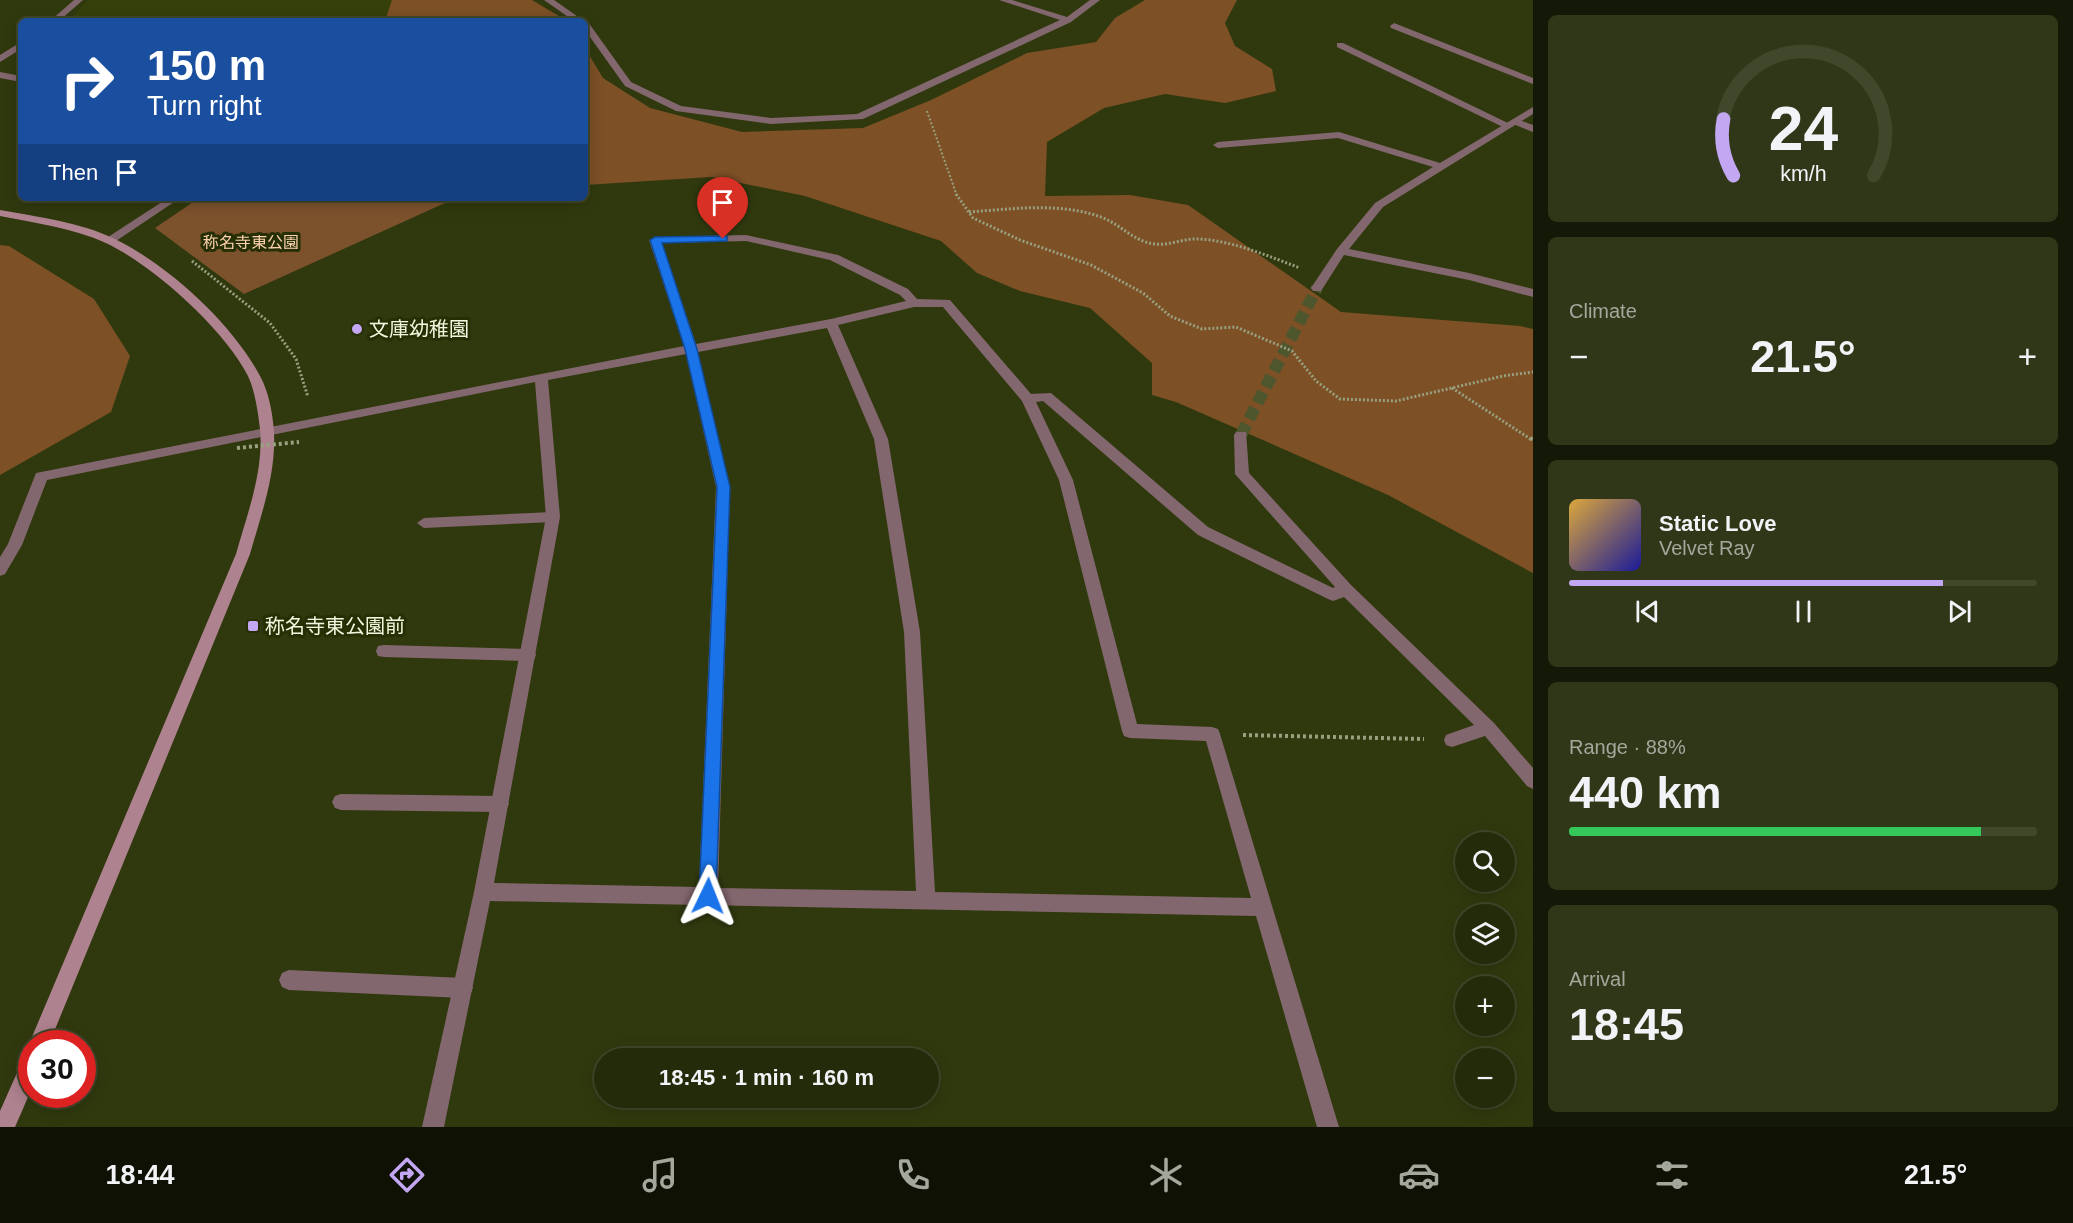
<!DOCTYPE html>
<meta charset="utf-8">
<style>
:root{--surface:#242b0a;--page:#303718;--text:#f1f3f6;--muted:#a3a79c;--line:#41472b;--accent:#c3a7f2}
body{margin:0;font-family:Helvetica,"Noto Sans JP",sans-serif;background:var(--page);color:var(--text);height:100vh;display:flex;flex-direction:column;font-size:22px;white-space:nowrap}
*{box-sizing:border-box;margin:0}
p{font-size:20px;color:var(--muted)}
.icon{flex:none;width:33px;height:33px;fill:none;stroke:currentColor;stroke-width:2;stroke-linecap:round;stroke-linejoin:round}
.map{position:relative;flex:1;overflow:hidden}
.panel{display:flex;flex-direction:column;gap:15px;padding:15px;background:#141806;width:540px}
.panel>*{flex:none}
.top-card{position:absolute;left:18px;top:18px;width:570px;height:183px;border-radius:9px;box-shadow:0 3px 15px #0003,0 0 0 2px var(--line);background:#1a4fa0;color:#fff;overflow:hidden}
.controls{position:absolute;left:1455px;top:832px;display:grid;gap:12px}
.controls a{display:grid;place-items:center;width:60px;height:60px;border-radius:50%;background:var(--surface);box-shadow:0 3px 15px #0003,0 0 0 2px var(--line);font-size:30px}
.speed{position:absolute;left:18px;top:1030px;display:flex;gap:12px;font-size:30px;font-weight:700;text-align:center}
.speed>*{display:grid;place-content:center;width:78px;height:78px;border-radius:50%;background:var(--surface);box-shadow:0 3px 15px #0003,0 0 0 2px var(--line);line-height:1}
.speed .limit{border:9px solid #d22;background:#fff;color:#111}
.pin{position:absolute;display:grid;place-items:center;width:51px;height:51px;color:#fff;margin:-62px -26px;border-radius:50% 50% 50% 0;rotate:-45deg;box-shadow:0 0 6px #0007}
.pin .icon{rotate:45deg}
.me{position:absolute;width:66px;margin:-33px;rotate:2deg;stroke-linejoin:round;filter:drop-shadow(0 0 4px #0008)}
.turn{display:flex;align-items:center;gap:21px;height:126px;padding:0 30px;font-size:27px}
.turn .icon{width:78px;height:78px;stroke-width:2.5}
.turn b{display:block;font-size:42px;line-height:51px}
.then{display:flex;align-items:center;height:57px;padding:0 30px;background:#0003;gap:12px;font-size:22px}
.big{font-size:45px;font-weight:600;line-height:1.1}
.panel .tile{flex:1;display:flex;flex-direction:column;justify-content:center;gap:9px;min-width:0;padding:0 21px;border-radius:9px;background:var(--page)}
.panel .dial{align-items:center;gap:0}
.dial svg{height:156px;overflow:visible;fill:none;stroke:var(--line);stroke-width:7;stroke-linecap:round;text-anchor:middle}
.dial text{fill:var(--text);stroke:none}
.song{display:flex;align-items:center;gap:18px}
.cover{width:72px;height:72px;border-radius:9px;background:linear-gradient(135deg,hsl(40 70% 55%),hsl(240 70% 35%))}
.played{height:6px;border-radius:3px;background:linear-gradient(90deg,var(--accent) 80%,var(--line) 80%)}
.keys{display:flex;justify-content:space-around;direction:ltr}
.heat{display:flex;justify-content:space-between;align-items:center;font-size:33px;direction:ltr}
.charge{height:9px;border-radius:4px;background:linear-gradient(90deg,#34c759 88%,var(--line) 0)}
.trip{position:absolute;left:594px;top:1048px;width:345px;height:60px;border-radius:30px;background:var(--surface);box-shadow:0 3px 15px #0003,0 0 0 2px var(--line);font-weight:600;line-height:60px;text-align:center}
.tabs{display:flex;height:96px;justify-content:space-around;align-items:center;background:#0e1104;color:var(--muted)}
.tabs .icon{width:42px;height:42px}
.tabs .current{color:var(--accent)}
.tabs b{font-size:27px;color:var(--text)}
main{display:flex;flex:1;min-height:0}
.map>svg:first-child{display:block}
.built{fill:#35400b}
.green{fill:#7c522c}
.forest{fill:#7d5026}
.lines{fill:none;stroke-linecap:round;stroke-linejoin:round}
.street-tunnel{stroke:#4d562d;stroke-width:12;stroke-dasharray:12 6;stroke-linecap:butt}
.path-far2{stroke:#98a07f;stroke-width:2;stroke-dasharray:2 2;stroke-linecap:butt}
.path-far1{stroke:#98a07f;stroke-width:3;stroke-dasharray:2 2;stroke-linecap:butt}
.path{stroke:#98a07f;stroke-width:4;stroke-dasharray:3 3;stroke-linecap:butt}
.lane{fill:#83676e;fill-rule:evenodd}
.street{fill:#83676e;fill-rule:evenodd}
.secondary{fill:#ae828e;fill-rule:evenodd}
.path-bridge{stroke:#98a07f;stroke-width:4;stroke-dasharray:3 3;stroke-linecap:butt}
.route{fill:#1a73e8;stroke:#114b97;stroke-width:1.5}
.poi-dot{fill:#c3a7f2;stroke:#262f03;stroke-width:2}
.labels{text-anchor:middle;stroke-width:6;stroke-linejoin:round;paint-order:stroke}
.far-park-label{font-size:16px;fill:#fed2af;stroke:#262f03}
.poi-label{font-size:20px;fill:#eff7df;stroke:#262f03;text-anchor:start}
</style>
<main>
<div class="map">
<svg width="1533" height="1127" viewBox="0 0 1533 1127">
<rect width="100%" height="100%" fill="#30390e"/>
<polygon class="built" points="88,0 398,0 398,21 68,21"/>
<polygon class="green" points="199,198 456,198 244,294 155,228"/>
<g class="forest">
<polygon points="392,0 532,0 567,21 385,21"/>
<polygon points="1145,0 1237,0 1225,23 1235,46 1272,69 1276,91 1225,103 1165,94 1104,108 1047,142 1045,196 1130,195 1188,205 1341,312 1520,326 1533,329 1533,573 1388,495 1176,402 1152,395 1152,363 1090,308 1020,291 977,273 941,241 805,196 711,177 585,185 585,48 603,78 650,108 742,132 863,128 931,100 1027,53 1096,42 1115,18"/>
<polygon points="0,245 9,246 94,299 130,356 111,412 0,475"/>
</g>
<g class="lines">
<polyline class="street-tunnel" points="1241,435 1317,288"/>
<polyline class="path-far2" points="927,111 957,196"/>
<g class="path-far1">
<polyline points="956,194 973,218 1020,240 1091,265 1143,293 1170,316 1202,329 1236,327 1292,351 1316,381 1340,399 1396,401 1503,376 1533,372"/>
<path d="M969 212C1012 209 1059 202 1101 217 1120 224 1133 241 1154 244 1169 246 1184 238 1199 239 1234 241 1268 256 1300 268"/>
<polyline points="192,261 270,323 296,359 308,397"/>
<polyline points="1452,388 1532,440"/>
</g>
<g class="path">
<polyline points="1530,438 1533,440"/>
<polyline points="1243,735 1424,739"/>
</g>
<g class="lane">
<polygon points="1394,23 1533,78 1533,84 1391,28 1390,26"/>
<polygon points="1337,43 1343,43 1514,126 1505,128 1337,47"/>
<polygon points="1517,119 1533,125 1533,132 1513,124 1513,120"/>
<polygon points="21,129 21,135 16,134 16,130"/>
<polygon points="553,512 560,517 553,522 424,528 417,523 424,518"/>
<polygon points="384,645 528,649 534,650 536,655 534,660 528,661 384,657 378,656 376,651 378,646"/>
<polygon points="341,794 500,796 506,798 509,804 506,810 500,812 341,810 335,808 332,802 335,796"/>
<polygon points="289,970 463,978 470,981 473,988 470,995 463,998 289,990 282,987 279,980 282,973"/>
</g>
<g class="street">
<polygon points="74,0 83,0 59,21 50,21"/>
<polygon points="544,0 554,0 584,21 574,21"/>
<polygon points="999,0 1012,0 1067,17 1090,0 1100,0 1071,22 863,119 771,124 676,111 625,86 585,30 585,21 588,22 631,82 681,106 771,118 857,114 1060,20"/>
<polygon points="21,42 21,49 0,62 0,55"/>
<polygon points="0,72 21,76 21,82 0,78"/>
<polygon points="1533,107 1533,114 1383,207 1349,249 1469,273 1533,289 1533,297 1469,280 1344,255 1321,291 1313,291 1311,288 1337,249 1375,203 1433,167 1338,138 1218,148 1213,145 1218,142 1339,132 1440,163"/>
<polygon points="168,198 180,198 113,243 105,243 105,239"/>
<path d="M746 235 838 255 908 289 917 299 950 300 1031 394 1051 393 1208 527 1333 588 1335 587 1235 474 1234 435 1236 432H1246L1249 473 1351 585 1494 723 1533 768V789L1527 786 1485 736 1452 747 1446 745 1444 740 1446 735 1474 725 1344 597 1333 601 1328 599 1198 535 1043 401 1036 402 1073 480 1137 724 1212 727 1218 729 1220 734 1339 1127H1317L1256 916 490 901 444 1127H422L474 892 546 517 535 382 47 480 22 545 5 574 0 576V557L8 544 36 473 684 346 649 240 655 237ZM746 241 830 260 900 295 906 301 831 319 696 344 662 243ZM914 307H943L1022 401 1059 480 1122 731 1124 736 1130 738 1206 741 1251 898 935 892 920 632 888 439 838 325ZM827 328 874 439 904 632 916 891 718 888 730 487 698 352ZM686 354 716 487 699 887 494 883 560 517 548 380Z"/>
</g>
<g class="secondary">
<path d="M0 210C38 217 80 222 115 239 168 265 232 323 260 376 269 392 273 415 274 433 276 475 261 515 250 554L49 1044H32V1051L29 1044 236 554C247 514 264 472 260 429 258 412 255 391 248 376 224 329 154 266 106 243 73 228 35 223 0 216Z"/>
<polygon points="32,1052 32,1088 15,1127 0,1127 0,1111 25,1055"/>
</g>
<polyline class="path-bridge" points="237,448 299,442"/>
</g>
<polygon class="route" points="723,236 727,236 727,241 662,243 697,349 730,487 716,896 714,901 708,904 702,901 699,896 717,487 685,349 650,240 655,237"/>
<g class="poi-dot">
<circle cx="357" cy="329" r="6"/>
<rect x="247" y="620" width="12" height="12" rx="3"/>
</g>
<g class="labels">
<g class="far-park-label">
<text x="251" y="248">称名寺東公園</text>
</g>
<g class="poi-label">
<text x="369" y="336">文庫幼稚園</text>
<text x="265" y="633">称名寺東公園前</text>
</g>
</g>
</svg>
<div class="controls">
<a><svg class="icon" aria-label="search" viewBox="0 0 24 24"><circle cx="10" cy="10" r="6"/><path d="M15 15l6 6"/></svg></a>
<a><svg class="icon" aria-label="layers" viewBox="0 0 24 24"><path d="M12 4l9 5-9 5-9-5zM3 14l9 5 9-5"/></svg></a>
<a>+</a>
<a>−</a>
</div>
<div class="speed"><div class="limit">30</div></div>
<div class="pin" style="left:723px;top:239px;background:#d93025"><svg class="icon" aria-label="arrive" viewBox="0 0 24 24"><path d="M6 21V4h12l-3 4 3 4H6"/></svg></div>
<svg class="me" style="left:708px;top:896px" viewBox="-20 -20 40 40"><path d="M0-17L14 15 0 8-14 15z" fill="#1a73e8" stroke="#fff" stroke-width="4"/></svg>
<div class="trip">18:45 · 1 min · 160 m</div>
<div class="top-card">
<div class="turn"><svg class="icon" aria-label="right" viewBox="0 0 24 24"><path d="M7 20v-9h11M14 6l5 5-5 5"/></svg><div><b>150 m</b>Turn right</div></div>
<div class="then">Then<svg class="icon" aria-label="arrive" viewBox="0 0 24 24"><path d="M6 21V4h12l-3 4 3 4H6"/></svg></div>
</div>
</div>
<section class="panel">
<div class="tile dial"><svg viewBox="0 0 100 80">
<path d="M14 69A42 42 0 1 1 86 69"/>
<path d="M14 69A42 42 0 0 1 9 40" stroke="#c3a7f2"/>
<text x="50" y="56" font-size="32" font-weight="700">24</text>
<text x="50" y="72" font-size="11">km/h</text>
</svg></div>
<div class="tile"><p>Climate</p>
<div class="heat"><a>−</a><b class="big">21.5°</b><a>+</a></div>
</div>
<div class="tile">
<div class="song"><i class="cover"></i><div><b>Static Love</b><p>Velvet Ray</p></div></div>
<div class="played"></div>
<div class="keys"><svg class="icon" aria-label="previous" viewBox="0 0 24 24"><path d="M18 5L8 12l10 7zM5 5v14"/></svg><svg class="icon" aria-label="pause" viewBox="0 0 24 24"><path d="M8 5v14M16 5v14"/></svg><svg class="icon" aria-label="next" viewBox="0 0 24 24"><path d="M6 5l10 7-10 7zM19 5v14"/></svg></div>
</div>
<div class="tile"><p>Range · 88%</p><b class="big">440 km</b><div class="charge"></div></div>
<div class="tile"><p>Arrival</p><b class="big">18:45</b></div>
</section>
</main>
<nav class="tabs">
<b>18:44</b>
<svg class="icon current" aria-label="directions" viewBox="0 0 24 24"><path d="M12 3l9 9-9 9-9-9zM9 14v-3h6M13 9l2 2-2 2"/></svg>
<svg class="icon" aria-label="music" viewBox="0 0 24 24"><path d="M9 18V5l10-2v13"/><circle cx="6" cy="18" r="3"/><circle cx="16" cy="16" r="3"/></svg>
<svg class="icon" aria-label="phone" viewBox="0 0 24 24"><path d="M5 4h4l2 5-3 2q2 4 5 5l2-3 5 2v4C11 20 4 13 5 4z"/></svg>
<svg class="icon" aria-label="climate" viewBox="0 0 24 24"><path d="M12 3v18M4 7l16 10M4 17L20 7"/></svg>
<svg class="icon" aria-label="car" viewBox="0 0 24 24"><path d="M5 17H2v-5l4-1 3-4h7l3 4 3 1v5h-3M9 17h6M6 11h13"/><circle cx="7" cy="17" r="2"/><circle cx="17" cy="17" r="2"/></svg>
<svg class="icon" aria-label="filters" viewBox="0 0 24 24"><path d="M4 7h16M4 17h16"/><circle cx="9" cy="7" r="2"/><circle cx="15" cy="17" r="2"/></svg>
<b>21.5°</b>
</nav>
